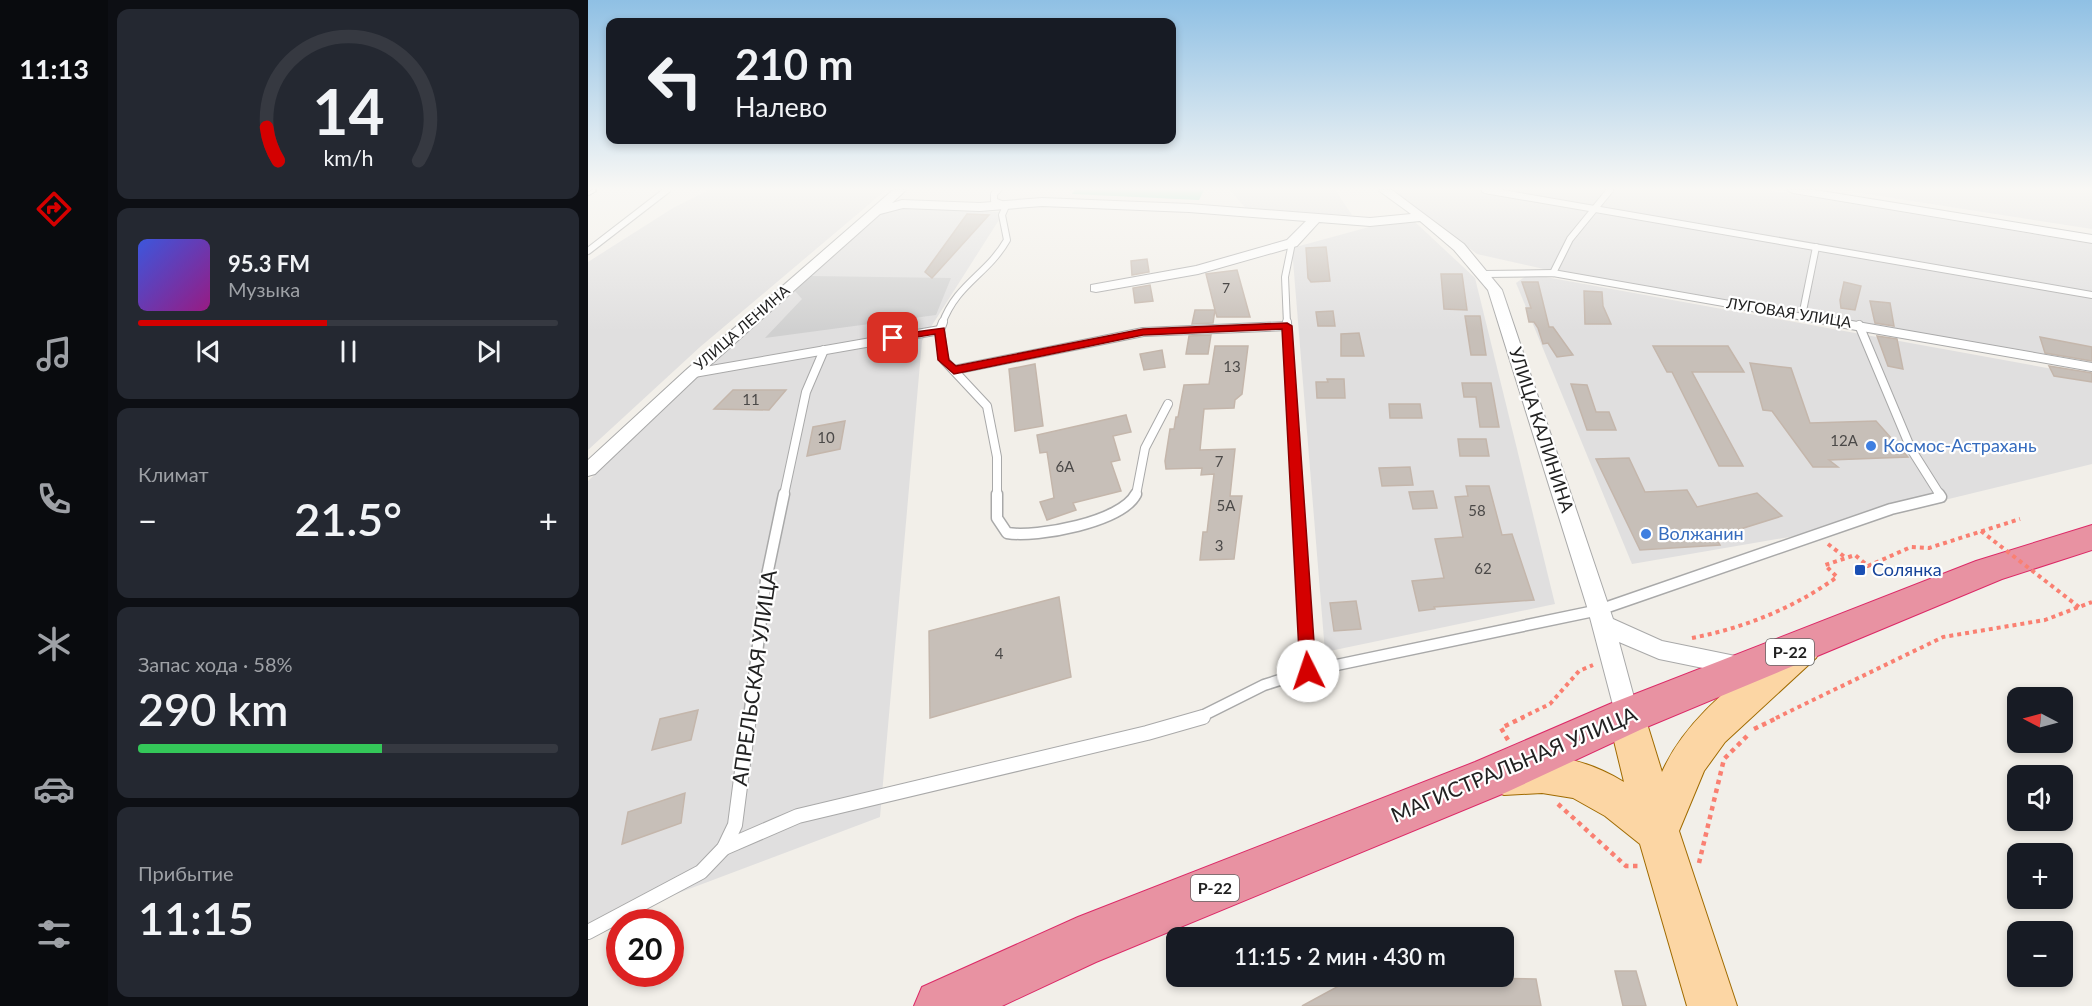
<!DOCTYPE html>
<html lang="ru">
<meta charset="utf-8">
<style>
:root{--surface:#171b24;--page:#242831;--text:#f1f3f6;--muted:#9ea1a6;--line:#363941;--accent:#d40000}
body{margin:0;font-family:Lato,sans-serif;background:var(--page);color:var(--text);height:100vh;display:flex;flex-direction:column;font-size:22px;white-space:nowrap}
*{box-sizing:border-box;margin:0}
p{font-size:20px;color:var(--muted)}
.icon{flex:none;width:33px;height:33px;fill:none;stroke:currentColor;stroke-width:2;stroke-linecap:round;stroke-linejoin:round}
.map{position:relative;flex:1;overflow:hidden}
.side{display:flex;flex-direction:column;gap:9px;padding:9px;background:#0d0f14;width:480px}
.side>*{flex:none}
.hud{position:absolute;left:18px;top:18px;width:570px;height:126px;border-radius:12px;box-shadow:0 3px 9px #0003;background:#171b24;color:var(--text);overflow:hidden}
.needle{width:39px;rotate:276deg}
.tools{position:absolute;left:1419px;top:687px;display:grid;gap:12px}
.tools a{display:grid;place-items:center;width:66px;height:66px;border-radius:12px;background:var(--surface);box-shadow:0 3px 9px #0003;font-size:30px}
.speed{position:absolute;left:18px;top:909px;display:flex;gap:12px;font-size:30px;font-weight:700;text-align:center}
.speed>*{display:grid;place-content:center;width:78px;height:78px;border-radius:50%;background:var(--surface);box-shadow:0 3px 9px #0003;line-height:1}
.speed .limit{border:9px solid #d22;background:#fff;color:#111}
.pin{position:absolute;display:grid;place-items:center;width:51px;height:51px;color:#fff;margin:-26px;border-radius:12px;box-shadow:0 3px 9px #0006}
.me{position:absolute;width:66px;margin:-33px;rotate:356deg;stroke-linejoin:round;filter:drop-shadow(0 0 4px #0008)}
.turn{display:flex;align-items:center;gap:21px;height:126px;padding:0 30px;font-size:27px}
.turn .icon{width:78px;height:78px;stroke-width:2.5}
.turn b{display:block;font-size:42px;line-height:51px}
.big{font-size:45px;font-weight:600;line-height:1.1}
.side .tile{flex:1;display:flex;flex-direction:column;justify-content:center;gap:9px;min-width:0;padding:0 21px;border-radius:12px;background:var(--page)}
.side .dial{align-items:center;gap:0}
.dial svg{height:156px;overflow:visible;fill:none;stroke:var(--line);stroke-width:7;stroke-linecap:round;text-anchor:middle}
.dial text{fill:var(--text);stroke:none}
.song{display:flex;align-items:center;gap:18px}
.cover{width:72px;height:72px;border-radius:9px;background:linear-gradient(135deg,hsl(230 70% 55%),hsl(310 70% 35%))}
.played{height:6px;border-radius:3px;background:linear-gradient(90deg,var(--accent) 45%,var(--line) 45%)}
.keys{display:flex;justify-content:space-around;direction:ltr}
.heat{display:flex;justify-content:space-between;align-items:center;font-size:33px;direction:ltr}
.charge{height:9px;border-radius:4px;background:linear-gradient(90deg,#34c759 58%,var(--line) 0)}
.trip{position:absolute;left:578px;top:927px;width:348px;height:60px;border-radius:12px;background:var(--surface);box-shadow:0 3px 9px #0003;font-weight:600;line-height:60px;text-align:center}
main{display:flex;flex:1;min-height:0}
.tab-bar{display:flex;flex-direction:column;width:108px;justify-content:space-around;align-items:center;background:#090b0e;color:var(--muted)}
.tab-bar .icon{width:42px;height:42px}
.tab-bar .active{color:var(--accent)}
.tab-bar b{font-size:27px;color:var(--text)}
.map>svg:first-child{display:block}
.residential{fill:#e0dfdf}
.religious{fill:#d0d0d0}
.pitch{fill:#88e0be}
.building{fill:#c7bfb8;stroke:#c4b6ab;stroke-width:1.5}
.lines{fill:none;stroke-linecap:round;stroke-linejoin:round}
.lane-far3-casing{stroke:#a9a9a9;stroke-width:8}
.lane-far2-casing{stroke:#a9a9a9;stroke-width:10}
.lane-far1-casing{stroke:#a9a9a9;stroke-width:13}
.lane-casing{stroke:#a9a9a9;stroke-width:16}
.street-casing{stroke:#a9a9a9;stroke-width:2}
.primary-casing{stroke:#a06b00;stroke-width:2}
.highway-casing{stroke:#dc2a67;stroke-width:2}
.path-far1{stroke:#fa8072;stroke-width:4;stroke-dasharray:4 4;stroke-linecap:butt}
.path{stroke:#fa8072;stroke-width:4.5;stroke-dasharray:4.5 4.5;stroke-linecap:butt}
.lane-far3{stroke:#fff;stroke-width:6}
.lane-far2{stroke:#fff;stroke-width:8}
.lane-far1{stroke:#fff;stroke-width:10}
.lane{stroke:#fff;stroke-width:14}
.street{fill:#fff;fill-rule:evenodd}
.primary{fill:#fcd6a4;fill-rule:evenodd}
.highway{fill:#e892a2;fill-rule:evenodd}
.rail-casing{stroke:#707070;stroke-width:4.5}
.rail{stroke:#fff;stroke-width:3;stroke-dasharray:9;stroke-linecap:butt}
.path-bridge{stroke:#fa8072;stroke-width:4;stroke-dasharray:4 4;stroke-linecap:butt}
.route{fill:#d40000;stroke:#8a0000;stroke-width:1.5}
.shop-dot{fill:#3f7fe0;stroke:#fff;stroke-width:2}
.transit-dot{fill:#1a4fb4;stroke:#fff;stroke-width:2}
.labels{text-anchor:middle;stroke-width:4.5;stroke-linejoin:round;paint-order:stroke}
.far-number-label{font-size:14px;fill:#4b4948}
.far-street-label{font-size:15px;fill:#222;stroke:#fff}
.number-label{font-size:15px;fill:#4b4948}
.shield{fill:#fff;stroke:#646464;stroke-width:1.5}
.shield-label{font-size:16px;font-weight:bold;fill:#222}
.street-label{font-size:18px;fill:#222;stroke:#fff}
.shop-label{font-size:18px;fill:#366cbe;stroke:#fff;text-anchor:start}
.transit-label{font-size:18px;fill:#164399;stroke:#fff;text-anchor:start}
.near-street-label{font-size:21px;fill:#222;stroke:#fff}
</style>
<main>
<nav class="tab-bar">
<b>11:13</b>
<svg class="icon active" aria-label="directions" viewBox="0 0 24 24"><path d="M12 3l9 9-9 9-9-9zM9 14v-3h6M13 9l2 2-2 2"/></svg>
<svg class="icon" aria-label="music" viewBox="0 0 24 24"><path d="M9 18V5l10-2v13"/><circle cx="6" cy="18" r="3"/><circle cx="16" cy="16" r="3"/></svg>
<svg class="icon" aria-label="phone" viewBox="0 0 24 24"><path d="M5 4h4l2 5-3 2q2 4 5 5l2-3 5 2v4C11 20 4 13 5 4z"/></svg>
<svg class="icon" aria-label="climate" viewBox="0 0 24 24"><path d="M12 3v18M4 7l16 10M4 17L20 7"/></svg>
<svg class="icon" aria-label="car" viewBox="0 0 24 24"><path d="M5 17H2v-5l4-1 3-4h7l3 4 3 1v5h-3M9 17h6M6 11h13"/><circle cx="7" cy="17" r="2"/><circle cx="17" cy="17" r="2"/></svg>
<svg class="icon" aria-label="filters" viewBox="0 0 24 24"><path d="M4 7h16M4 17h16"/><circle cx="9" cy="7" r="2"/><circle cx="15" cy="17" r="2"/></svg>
</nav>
<section class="side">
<div class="tile dial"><svg viewBox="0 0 100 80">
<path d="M14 69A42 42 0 1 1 86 69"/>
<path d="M14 69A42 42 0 0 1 8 52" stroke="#d40000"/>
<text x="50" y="56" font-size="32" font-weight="700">14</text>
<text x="50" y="72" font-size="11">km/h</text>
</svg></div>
<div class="tile">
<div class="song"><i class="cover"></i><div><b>95.3 FM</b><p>Музыка</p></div></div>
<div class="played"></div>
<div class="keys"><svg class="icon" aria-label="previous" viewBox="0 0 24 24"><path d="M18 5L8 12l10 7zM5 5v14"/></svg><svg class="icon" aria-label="pause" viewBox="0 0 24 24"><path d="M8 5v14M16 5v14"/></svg><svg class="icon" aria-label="next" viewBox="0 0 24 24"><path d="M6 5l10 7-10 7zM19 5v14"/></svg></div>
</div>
<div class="tile"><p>Климат</p>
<div class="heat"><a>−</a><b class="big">21.5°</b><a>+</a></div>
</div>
<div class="tile"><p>Запас хода · 58%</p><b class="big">290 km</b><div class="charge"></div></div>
<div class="tile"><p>Прибытие</p><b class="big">11:15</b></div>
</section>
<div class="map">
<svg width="1504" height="1006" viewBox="0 0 1504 1006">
<rect width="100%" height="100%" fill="#f2efe9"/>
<g class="residential">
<polygon points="121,190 298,190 112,347 0,450 0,262 85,208"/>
<polygon points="642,190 747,190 764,215 660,211"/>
<polygon points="805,190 1179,190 1504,244 1504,362 969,272 889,254"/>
<polygon points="1254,190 1504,190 1504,229"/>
<polygon points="298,208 416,212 334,341 292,817 0,927 0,481 107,377"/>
<polygon points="827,222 887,278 967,604 737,652 704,248 781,227"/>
<polygon points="941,274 1504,376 1504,464 1213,535 1044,564 928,283"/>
</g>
<polygon class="religious" points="223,276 363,278 348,315 177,338 214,299 207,291"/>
<polygon class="pitch" points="487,190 616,190 611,200 484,194"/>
<g class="building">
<polygon points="379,214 401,215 344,278 337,272"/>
<polygon points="738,247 742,281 723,282 720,278 718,248"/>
<polygon points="559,259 561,272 544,275 543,261"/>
<polygon points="649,270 662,317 629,317 627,310 625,323 604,324 607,310 627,310 618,274"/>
<polygon points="853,274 874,274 879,310 856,309"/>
<polygon points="934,282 950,282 961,327 965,327 985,355 969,357 960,343 955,344 950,328 946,322 941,322 938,308 943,308"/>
<polygon points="1256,282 1273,286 1267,310 1253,308 1252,300"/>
<polygon points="562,285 565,301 547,303 545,288"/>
<polygon points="996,291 1014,292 1015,306 1023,324 997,324"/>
<polygon points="1282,301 1302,303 1306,326 1287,323"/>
<polygon points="745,311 747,326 730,326 728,312"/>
<polygon points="877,316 892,316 898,355 883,355"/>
<polygon points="771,333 776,356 753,356 753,334"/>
<polygon points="623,335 620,354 598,354 601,336"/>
<polygon points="1289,336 1309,339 1315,369 1300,366"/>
<polygon points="1452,337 1504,347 1504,361 1457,353"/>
<polygon points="627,346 660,346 654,394 647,400 646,408 616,409 612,450 647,449 642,496 654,496 646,559 612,560 615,532 619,532 626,474 613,475 614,468 578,469 577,461 582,429 586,429 588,417 590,417 596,385 621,384"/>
<polygon points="1065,346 1140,346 1156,372 1104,372 1155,466 1131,466 1084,372 1079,372"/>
<polygon points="574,350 577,367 556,370 552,354"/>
<polygon points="1162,363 1203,368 1222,423 1288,421 1320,457 1241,460 1250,467 1225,467 1184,411 1175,410"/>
<polygon points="447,364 455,426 427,431 421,369"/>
<polygon points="1461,366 1504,373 1504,382 1466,376"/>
<polygon points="739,379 756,379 757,398 729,398 728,382 740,382"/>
<polygon points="874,383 903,383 911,427 892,427 888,397 876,397"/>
<polygon points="983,384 999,385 1008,412 1021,412 1028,430 999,430"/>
<polygon points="145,390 198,390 181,410 126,409"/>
<polygon points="801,404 832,404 834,418 802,418"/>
<polygon points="538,415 543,432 525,436 532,460 523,462 533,491 485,503 488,510 459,520 452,502 466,498 459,452 452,453 449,435"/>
<polygon points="257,421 252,449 219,456 225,427"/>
<polygon points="870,439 898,439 901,456 872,456"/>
<polygon points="1041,458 1057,492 1099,490 1109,507 1169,493 1194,516 1127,537 1132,545 1052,550 1008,459"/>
<polygon points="822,467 825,485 794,486 791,468"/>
<polygon points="878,486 901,486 914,535 924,534 946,600 846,607 847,609 831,611 824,581 856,578 847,539 875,537 867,497 880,496"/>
<polygon points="845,491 849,508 825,509 821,492"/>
<polygon points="471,597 483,677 342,718 341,631"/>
<polygon points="768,601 773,629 746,631 742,603"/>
<polygon points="110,710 103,740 64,750 72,719"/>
<polygon points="97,793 93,823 34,844 40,812"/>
<polygon points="1027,971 1048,971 1058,1006 1035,1006"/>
<polygon points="769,976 948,979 953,1006 714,1006"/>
</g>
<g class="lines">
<defs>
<g id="lane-far3">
<polyline points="897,190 1504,295"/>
<polyline points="0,251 79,190"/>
<polyline points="965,273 982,239 1022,190"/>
<polyline points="897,274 965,273 1255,324"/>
<polyline points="1214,316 1228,247"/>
<path d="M354 324C369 283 399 275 419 240L414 215 418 206 406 201V194L410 190"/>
<polyline points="699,324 697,277 704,243"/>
</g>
<g id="lane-far2">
<polyline points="355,322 352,330 356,360 399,406 409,457 409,495"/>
<polyline points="699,322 709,495"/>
<polyline points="1246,322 1504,367"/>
<polyline points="1271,325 1323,449 1352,495"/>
<polyline points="366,370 555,332 699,326"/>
<polyline points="106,373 352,330"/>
<polyline points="196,495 218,392 236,350"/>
<polyline points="548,495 557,448 580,404"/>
</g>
<g id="lane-far1">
<path d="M409 494V518L419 533C449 538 534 522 548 494"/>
<polyline points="709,494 720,671"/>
<polyline points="161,718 178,580 196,494"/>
<polyline points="610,718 676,685 720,671 1011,610 1303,509 1353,497 1351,494"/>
</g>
<g id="lane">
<polyline points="136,848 210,816 559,733 615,717"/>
<polyline points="0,932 113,872 136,848 147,825 161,717"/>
</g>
<g id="street">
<polygon points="305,190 318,190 304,203 314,200 392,203 454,198 601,204 782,218 823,214 790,190 804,190 876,244 914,290 1025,619 1074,641 1162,659 1166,666 1162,673 1154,676 1071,659 1031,642 1051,716 1048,724 1039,727 1030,724 1000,610 900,290 866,250 832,221 782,226 731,222 709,246 610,274 508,292 503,291 503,285 608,266 699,240 718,221 601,212 454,206 392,211 315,208 292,214 110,376 7,474 0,476 0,460 98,370"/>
<polygon points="1199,190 1227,190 1504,235 1504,243 1205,193"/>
</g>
<path id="primary" d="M1215 634 1228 638 1233 648 1228 658 1137 742 1116 771 1091 831 1149 1006H1099L1052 844 1017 816 985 798 954 793 916 795 902 789 896 776 902 763C946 746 997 758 1036 782L1020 716 1025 704 1039 699 1053 704 1074 772C1100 714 1155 678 1202 638Z"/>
<polygon id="highway" points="1504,525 1504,550 1414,579 1054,729 919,792 508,962 414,1006 326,1006 334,987 490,917 887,762 1024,703 1388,561"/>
</defs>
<use href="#lane-far3" class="lane-far3-casing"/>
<use href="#lane-far2" class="lane-far2-casing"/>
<use href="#lane-far1" class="lane-far1-casing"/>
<use href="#lane" class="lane-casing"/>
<use href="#street" class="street-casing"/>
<use href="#primary" class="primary-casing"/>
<use href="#highway" class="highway-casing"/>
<g class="path-far1">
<polyline points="1240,544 1258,558"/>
<path d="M1104 638C1156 628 1206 608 1249 577L1237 565 1267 555 1280 566 1323 547 1341 548 1432 519"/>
<polyline points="933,718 962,704 991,671 1005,665"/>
<polyline points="1188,718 1355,637 1457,620 1504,602"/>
</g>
<g class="path">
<polyline points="1166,729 1191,717"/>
<polyline points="920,740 913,728 936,717"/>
<polyline points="970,804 1038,866 1050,866"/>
<polyline points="1111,863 1136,759 1161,734"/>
</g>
<use href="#lane-far3" class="lane-far3"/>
<use href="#lane-far2" class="lane-far2"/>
<use href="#lane-far1" class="lane-far1"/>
<use href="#lane" class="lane"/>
<use href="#street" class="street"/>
<use href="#primary" class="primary"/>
<use href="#highway" class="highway"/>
<defs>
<polyline id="rail" points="0,194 7,190"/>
</defs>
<use href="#rail" class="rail-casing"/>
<use href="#rail" class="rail"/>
<polyline class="path-bridge" points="1393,531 1491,607"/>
</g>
<linearGradient id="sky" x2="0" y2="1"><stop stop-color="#8fc0e4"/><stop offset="0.57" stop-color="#f9f8f5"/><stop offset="1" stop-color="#f9f8f5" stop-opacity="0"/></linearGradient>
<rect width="1504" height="331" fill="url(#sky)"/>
<polygon class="route" points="699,323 704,326 728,671 726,676 714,676 712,671 694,329 555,335 366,374 350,360 347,334 305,341 300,338 305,335 356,328 361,360 368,366 555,329"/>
<g class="shop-dot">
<circle cx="1283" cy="446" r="6"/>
<circle cx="1058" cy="534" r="6"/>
</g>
<rect class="transit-dot" x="1266" y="564" width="12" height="12" rx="3"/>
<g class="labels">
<g class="far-number-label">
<text x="638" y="293">7</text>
</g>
<g class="far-street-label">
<text transform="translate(1201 313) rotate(9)" y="5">ЛУГОВАЯ УЛИЦА</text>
<text transform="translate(154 328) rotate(-41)" y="5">УЛИЦА ЛЕНИНА</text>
</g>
<g class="number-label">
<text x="644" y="372">13</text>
<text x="163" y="405">11</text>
<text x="238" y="443">10</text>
<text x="1256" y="446">12А</text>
<text x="631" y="467">7</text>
<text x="477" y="472">6А</text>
<text x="638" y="511">5А</text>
<text x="889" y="516">58</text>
<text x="631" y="551">3</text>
<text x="895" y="574">62</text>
<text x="411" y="659">4</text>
</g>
<g class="shield">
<rect x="1178" y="639" width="48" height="26" rx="4.5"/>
<rect x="603" y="875" width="48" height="26" rx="4.5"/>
</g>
<g class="shield-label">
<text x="1202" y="658">Р-22</text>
<text x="627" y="894">Р-22</text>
</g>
<g class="street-label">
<text transform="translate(953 430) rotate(72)" y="6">УЛИЦА КАЛИНИНА</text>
</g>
<g class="shop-label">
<text x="1295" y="452">Космос-Астрахань</text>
<text x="1070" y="540">Волжанин</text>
</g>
<g class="transit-label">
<text x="1284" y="576">Солянка</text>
</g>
<g class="near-street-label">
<text transform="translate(167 678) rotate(-82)" y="7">АПРЕЛЬСКАЯ УЛИЦА</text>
<text transform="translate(926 765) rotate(-23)" y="7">МАГИСТРАЛЬНАЯ УЛИЦА</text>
</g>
</g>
</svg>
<div class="tools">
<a><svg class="needle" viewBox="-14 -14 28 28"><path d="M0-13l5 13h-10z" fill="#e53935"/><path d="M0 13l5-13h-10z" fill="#9ea1a6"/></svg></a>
<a><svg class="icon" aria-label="sound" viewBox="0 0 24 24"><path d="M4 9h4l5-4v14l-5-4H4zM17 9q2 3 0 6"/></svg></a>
<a>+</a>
<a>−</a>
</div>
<div class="speed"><div class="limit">20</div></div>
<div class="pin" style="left:305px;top:338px;background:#d93025"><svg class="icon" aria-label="arrive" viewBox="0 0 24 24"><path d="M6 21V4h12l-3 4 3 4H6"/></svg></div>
<svg class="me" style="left:720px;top:671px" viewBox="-20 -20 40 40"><circle r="19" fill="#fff"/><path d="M0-13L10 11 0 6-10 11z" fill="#d40000"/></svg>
<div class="trip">11:15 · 2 мин · 430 m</div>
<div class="hud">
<div class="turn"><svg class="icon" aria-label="left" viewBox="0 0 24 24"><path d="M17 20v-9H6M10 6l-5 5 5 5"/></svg><div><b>210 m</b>Налево</div></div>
</div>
</div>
</main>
